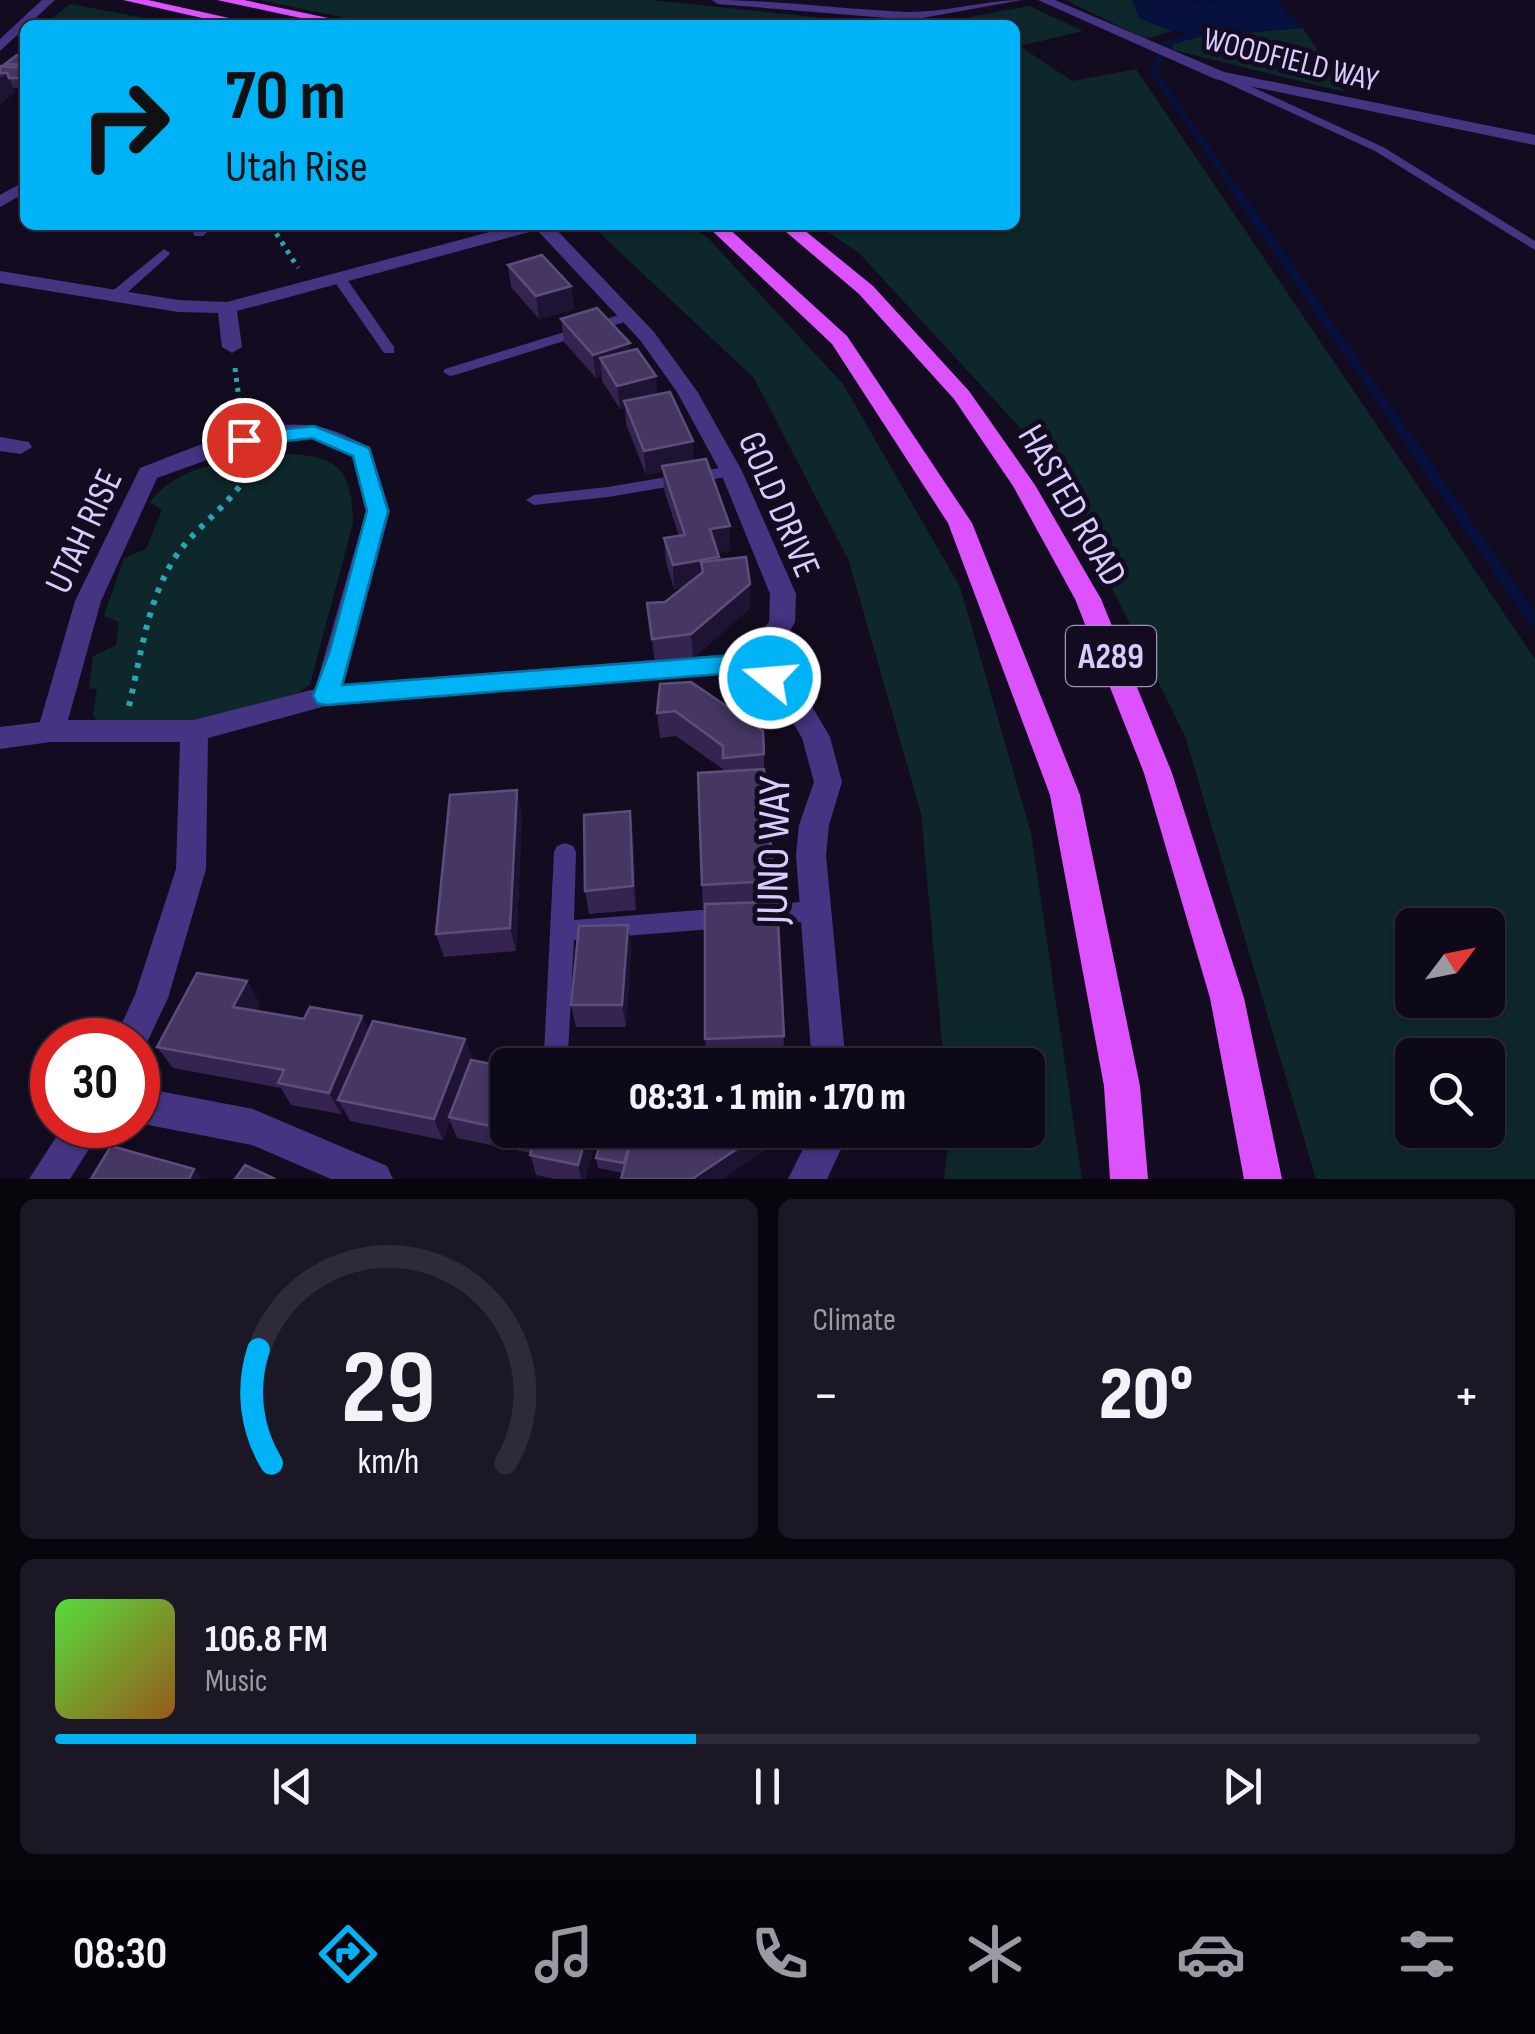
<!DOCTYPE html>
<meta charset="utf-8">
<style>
:root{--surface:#0e0918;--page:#1c1725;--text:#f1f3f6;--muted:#9b9aa2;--line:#2e2a37;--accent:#00b2f6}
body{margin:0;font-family:"Sofia Sans Condensed",sans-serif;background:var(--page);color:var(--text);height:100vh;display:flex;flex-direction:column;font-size:38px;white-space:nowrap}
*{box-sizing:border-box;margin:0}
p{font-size:32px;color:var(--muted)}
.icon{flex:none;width:55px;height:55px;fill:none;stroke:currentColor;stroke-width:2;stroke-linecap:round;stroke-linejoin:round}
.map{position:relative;height:1179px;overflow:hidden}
.drawer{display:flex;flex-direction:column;gap:20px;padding:20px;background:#08050d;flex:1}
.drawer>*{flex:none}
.top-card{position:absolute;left:20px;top:20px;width:1000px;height:210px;border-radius:15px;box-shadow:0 2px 8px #0004,0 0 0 2px var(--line);background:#00b2f6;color:#111;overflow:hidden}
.needle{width:65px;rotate:58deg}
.buttons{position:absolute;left:1395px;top:908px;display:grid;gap:20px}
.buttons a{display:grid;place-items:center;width:110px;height:110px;border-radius:15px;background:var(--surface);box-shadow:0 2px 8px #0004,0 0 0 2px var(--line);font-size:50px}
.speed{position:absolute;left:30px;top:1018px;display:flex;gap:20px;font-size:50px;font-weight:700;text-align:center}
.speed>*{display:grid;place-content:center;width:130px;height:130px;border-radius:50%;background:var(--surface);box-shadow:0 2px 8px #0004,0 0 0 2px var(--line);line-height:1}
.speed .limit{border:15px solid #d22;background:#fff;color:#111}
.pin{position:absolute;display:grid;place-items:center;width:85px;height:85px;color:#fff;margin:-42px;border:5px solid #fff;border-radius:50%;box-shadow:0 2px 10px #0007}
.me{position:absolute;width:110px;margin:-55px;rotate:287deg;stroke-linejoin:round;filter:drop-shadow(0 0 8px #0008)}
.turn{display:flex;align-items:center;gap:35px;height:210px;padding:0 40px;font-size:45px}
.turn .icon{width:130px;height:130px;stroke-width:2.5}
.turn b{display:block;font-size:70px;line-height:85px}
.big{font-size:75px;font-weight:800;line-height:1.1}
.drawer .card{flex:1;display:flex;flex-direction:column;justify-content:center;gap:15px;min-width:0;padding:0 35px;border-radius:15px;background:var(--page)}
.drawer .dial{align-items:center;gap:0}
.dial svg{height:260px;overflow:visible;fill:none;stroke:var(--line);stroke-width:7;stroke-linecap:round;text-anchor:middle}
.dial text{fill:var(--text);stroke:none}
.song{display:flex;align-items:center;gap:30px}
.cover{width:120px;height:120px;border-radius:15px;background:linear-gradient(135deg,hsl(110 70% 55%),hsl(30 70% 35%))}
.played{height:10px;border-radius:5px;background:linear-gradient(90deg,var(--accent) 45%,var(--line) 45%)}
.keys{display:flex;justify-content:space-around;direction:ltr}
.heat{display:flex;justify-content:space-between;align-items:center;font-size:55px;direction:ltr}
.drawer .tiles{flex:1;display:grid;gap:20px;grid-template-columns:1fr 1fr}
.card:last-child{grid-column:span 2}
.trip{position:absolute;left:490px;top:1048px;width:555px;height:100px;border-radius:15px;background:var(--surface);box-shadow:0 2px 8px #0004,0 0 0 2px var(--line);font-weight:800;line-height:100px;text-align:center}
.dock{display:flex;height:160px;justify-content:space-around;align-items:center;background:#06040a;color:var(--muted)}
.dock .icon{width:70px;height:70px}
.dock .selected{color:var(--accent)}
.dock b{font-size:45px;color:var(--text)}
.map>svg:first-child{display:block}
.green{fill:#0e272a;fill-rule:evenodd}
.water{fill:#07113e}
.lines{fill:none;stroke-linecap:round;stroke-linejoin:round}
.stream-far2{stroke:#07113e;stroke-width:6}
.stream-far1{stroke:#07113e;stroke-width:9}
.stream{stroke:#07113e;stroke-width:11}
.path-far1{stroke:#27a6b6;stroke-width:5;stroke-dasharray:4 6;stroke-linecap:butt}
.path{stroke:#27a6b6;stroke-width:6;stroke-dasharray:5 8;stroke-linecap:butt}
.lane{fill:#453482;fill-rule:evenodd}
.street{fill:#453482;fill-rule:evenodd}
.primary{fill:#dd52ff;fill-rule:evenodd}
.wall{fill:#34244f}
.shaded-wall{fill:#1f1334}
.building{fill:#453662;stroke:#5d4d7b;stroke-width:2.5}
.route{fill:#00b2f6;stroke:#0074a0;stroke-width:2.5}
.labels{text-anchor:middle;stroke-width:10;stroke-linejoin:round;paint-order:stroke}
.far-street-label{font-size:32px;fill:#dacbff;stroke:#130c20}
.shield{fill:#130c20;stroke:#9e92bc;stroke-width:2.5}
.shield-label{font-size:35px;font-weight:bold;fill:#dacbff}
.street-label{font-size:38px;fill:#dacbff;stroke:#130c20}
.near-street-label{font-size:45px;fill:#dacbff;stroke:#130c20}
</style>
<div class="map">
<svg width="1535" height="1179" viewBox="0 0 1535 1179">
<rect width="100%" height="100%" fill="#130c20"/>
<g class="green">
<polygon points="260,0 651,0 893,25 379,25"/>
<polygon points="1065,0 1133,0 1139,18 1172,31 1146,39"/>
<polygon points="70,4 182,25 44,25"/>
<path d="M1029 6 1083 31 1020 46 1072 81 1136 69 1535 659V1179H1316L1185 736 1048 458 859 253 818 225H1015V25H926ZM1412 925H1488V1000H1412ZM1488 1055V1130H1412V1055Z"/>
<polygon points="1303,28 1345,92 1173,50 1172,44 1199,37"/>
<polygon points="591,225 689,225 708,238 843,384 960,587 1031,833 1082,1179 944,1179 950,1130 1028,1130 1028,1065 944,1065 921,813 849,561 754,378"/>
<path d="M293 454C343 457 352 476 353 523L310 684 296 695 188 725H99L93 714 97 688 89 689 93 656 116 645 119 622 104 616 124 558 146 549 162 510 150 502C179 462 247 457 293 454Z"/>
</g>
<polygon class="water" points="1284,0 1279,5 1303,28 1230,34 1215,39 1172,31 1139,18 1132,1"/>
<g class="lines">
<polyline class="stream-far2" points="1194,35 1168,43 1153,71 1237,192"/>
<polyline class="stream-far1" points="1235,189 1409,440"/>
<polyline class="stream" points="1407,437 1535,622"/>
<g class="path-far1">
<polyline points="271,225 298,268"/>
<polyline points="235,368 241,415"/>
</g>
<path class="path" d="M129 706C141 656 147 600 176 556 195 528 225 509 244 480L241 463"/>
<g class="lane">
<polygon points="1216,74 1224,74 1383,147 1535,241 1535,250 1375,151 1216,78"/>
<polygon points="201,225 215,225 203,236 195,236 193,233"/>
<polygon points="164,249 170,253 168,256 120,299 110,299 110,293"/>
<polygon points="339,274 344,275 394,347 394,353 384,353 332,278"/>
<polygon points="629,312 636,316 634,319 455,375 450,376 443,372 445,369"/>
<polygon points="731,466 737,467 739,471 737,475 608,497 534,505 526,500 534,495 608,487"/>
<polygon points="565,843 573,846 576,852 574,920 725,908 733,911 736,918 733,925 725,928 574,940 568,1053 565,1061 556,1065 547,1061 544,1053 554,852 557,846"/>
<polygon points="816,901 824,904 827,911 824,918 816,921 756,925 748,922 745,915 748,908 756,905"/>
</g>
<g class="street">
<polygon points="42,0 55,0 0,51 0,39"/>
<path d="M712 0C777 0 841 9 906 12 945 13 984 0 1022 0L911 20 718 4Z"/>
<polygon points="1038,0 1055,0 1224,72 1535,135 1535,145 1215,79"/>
<polygon points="25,181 25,193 0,207 0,195"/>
<path d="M516 225H552L654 332 697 391 742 471 796 594 795 622 780 649 767 661 800 686 830 737 842 782 829 825 826 855 846 1065H812L796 855 799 825 814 782 802 738 780 700 745 672 326 706 208 738 206 869 168 998 143 1051 138 1054V1040H114L135 995 176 869 180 742H51L0 749V727L40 722 75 601 140 468C193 448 262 415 320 427 337 430 354 440 370 447L390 511 344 684 743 653 769 622 770 594 720 471 677 392 640 340 537 230 237 311 242 347 232 353 222 347 218 313 178 312 0 283V271L178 300 227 302ZM301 438 314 439 352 456 366 511 315 689 194 720H68L101 601 157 478 240 448Z"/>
<polygon points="0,437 29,442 32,447 21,454 0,451"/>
<polygon points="138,1087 253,1109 387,1166 393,1179 331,1179 252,1145 138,1123"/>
<polygon points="64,1125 104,1125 70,1179 29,1179"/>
<polygon points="808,1130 844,1130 842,1147 827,1179 788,1179 806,1143"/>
</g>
<g class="primary">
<polygon points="123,0 148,0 260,25 233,25"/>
<polygon points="217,0 244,0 361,25 333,25"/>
<polygon points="706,225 725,225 847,336 972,523 1080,795 1140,1086 1148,1179 1110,1179 1104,1086 1050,795 948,523 832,344"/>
<polygon points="778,225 798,225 873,286 969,391 1035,485 1101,599 1172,773 1244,998 1282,1179 1244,1179 1210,998 1144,773 1075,599 1013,486 954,399 859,294"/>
</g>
</g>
<g class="wall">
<polygon points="25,48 25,88 13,88 15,92 0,104 0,66 6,67 5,64 20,55 19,52"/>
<polygon points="508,265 571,286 574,309 539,319 511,287"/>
<polygon points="561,319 631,350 694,461 730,550 718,552 719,560 750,584 750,608 693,658 655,663 647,603 665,602 683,588 674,589 666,562 664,538 679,536 664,490 663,471 646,475 626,424 625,408 620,409 602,381 602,376 596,378 564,342"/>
<polygon points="660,684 764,754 764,776 774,881 774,902 784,1036 783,1058 707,1061 705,1039 705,909 703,909 702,885 724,770 676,736 660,738 657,713"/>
<polygon points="630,811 633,835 636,910 589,914 585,891"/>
<polygon points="522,814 516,951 444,957 436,934"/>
<polygon points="628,925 631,948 626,1027 576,1027 571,1005"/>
<polygon points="247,981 260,1004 256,1011 304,1019 362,1016 369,1031 465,1039 473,1060 599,1130 585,1179 555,1179 536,1175 530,1153 457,1138 450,1121 443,1140 350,1121 343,1108 341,1114 291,1105 281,1088 173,1068 157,1047"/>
<polygon points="633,1146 646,1146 764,1151 623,1173 598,1168 596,1158"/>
</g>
<g class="shaded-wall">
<polygon points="7,73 15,92 0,104 0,78"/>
<polygon points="571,286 574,309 539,319 536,296"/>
<polygon points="630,343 632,366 600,358 602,376 596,378 593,355"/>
<polygon points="656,376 658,400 624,401 625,408 620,409 617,386"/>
<polygon points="693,441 694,465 662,466 663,471 646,475 644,451"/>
<polygon points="730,526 730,550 711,553 710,529"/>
<polygon points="719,557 720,581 701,562 702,584 674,589 673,565"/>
<polygon points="750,584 750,608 693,658 691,634"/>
<polygon points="517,790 522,814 516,951 510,928"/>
<polygon points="630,811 633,835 636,910 633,886"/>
<polygon points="628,925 631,948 626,1027 622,1005"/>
<polygon points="247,981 260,1004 247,1029 233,1007"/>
<polygon points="362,1016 372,1039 338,1100 343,1108 341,1114 329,1093"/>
<polygon points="465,1039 473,1060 449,1117 450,1121 443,1140 434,1119"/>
<polygon points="588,1130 599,1130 585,1179 581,1179 578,1165"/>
<polygon points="633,1130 638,1130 626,1174 624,1163"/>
<polygon points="765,1130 770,1130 764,1151 723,1179 692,1179"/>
<polygon points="194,1169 202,1179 189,1179"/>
</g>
<g class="building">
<polygon points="17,55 25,55 25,65 5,64"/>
<polygon points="0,66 25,68 25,78 9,78 7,73 0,73"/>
<polygon points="542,255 571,286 536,296 508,265"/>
<polygon points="597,308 630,343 593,355 561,319"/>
<polygon points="637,349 656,376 617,386 600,358"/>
<polygon points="670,392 693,441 644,451 624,401"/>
<polygon points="706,459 730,526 710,529 719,557 673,565 664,538 685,535 662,466"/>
<polygon points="746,557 750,584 691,634 652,639 647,603 665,602 703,572 701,562"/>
<polygon points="691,682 763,731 764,754 723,758 723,746 675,711 657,713 660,684"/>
<polygon points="764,769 774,881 702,885 698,773"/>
<polygon points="517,790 510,928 436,934 450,795"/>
<polygon points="630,811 633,886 585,891 584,815"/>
<polygon points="777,902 784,1036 705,1039 705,904"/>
<polygon points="628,925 622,1005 571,1005 579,926"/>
<polygon points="197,973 247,981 233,1007 304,1019 310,1007 362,1016 329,1093 278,1083 284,1070 157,1047"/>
<polygon points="373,1021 465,1039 434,1119 338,1100"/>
<polygon points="726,1059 763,1065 725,1065"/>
<polygon points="471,1060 508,1067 508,1130 449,1117"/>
<polygon points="510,1130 588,1130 578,1165 530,1155 536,1136"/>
<polygon points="604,1130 633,1130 624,1163 596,1158"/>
<polygon points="671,1130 765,1130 692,1179 621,1179 630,1146 646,1146"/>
<polygon points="111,1146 194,1169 189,1179 91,1179"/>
<polygon points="245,1165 275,1179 235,1179"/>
</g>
<polygon class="route" points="314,426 369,448 388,511 342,685 750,654 759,656 782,678 779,684 770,687 746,672 326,705 317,703 313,696 330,650 367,511 353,456 312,438 244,446 234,440 244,434"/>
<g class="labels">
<g class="far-street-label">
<text transform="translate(1291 59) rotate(14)" y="11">WOODFIELD WAY</text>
</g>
<rect class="shield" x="1066" y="626" width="90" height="60" rx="8"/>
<g class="shield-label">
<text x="1111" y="668">A289</text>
</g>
<g class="street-label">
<text transform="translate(780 504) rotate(67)" y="13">GOLD DRIVE</text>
<text transform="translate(1073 505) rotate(60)" y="13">HASTED ROAD</text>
<text transform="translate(83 531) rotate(-65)" y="13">UTAH RISE</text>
</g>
<g class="near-street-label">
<text transform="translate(772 850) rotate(-89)" y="16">JUNO WAY</text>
</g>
</g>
</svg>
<div class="buttons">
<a><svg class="needle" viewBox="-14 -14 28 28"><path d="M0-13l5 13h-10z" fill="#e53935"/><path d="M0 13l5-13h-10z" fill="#9b9aa2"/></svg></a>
<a><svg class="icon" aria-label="search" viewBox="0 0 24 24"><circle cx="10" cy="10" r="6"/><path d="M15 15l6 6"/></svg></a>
</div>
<div class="speed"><div class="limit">30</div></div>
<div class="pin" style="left:244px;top:440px;background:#d93025"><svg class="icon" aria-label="arrive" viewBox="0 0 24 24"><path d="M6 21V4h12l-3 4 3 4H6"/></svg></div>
<svg class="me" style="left:770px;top:678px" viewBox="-20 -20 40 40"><circle r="17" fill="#00b2f6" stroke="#fff" stroke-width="3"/><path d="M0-11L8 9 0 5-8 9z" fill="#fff"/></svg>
<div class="trip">08:31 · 1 min · 170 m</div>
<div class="top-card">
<div class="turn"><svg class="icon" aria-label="right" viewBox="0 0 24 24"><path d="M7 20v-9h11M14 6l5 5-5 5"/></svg><div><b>70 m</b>Utah Rise</div></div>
</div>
</div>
<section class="drawer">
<div class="tiles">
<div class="card dial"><svg viewBox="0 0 100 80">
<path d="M14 69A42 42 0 1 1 86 69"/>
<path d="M14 69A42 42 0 0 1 10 34" stroke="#00b2f6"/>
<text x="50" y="56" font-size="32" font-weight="700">29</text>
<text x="50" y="72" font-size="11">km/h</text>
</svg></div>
<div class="card"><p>Climate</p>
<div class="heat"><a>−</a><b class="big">20°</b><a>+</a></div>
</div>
<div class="card">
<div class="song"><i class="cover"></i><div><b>106.8 FM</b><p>Music</p></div></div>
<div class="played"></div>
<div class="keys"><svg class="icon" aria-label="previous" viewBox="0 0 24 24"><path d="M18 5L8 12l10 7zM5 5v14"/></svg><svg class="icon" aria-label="pause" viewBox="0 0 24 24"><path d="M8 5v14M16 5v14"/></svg><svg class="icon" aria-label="next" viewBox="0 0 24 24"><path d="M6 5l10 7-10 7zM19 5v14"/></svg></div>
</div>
</div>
</section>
<nav class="dock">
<b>08:30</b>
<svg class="icon selected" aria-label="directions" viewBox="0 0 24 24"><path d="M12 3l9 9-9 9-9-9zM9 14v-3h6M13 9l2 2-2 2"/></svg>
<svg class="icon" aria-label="music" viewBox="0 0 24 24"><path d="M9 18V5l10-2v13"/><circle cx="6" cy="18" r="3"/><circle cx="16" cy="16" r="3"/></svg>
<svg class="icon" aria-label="phone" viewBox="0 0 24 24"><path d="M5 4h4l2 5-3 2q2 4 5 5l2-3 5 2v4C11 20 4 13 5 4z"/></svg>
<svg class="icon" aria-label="climate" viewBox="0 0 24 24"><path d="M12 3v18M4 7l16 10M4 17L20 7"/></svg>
<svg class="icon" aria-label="car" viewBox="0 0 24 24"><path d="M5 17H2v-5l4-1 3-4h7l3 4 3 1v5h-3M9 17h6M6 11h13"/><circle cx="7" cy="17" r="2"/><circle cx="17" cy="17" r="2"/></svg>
<svg class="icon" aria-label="filters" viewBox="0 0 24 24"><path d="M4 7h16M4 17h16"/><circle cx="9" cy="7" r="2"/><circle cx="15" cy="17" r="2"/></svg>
</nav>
